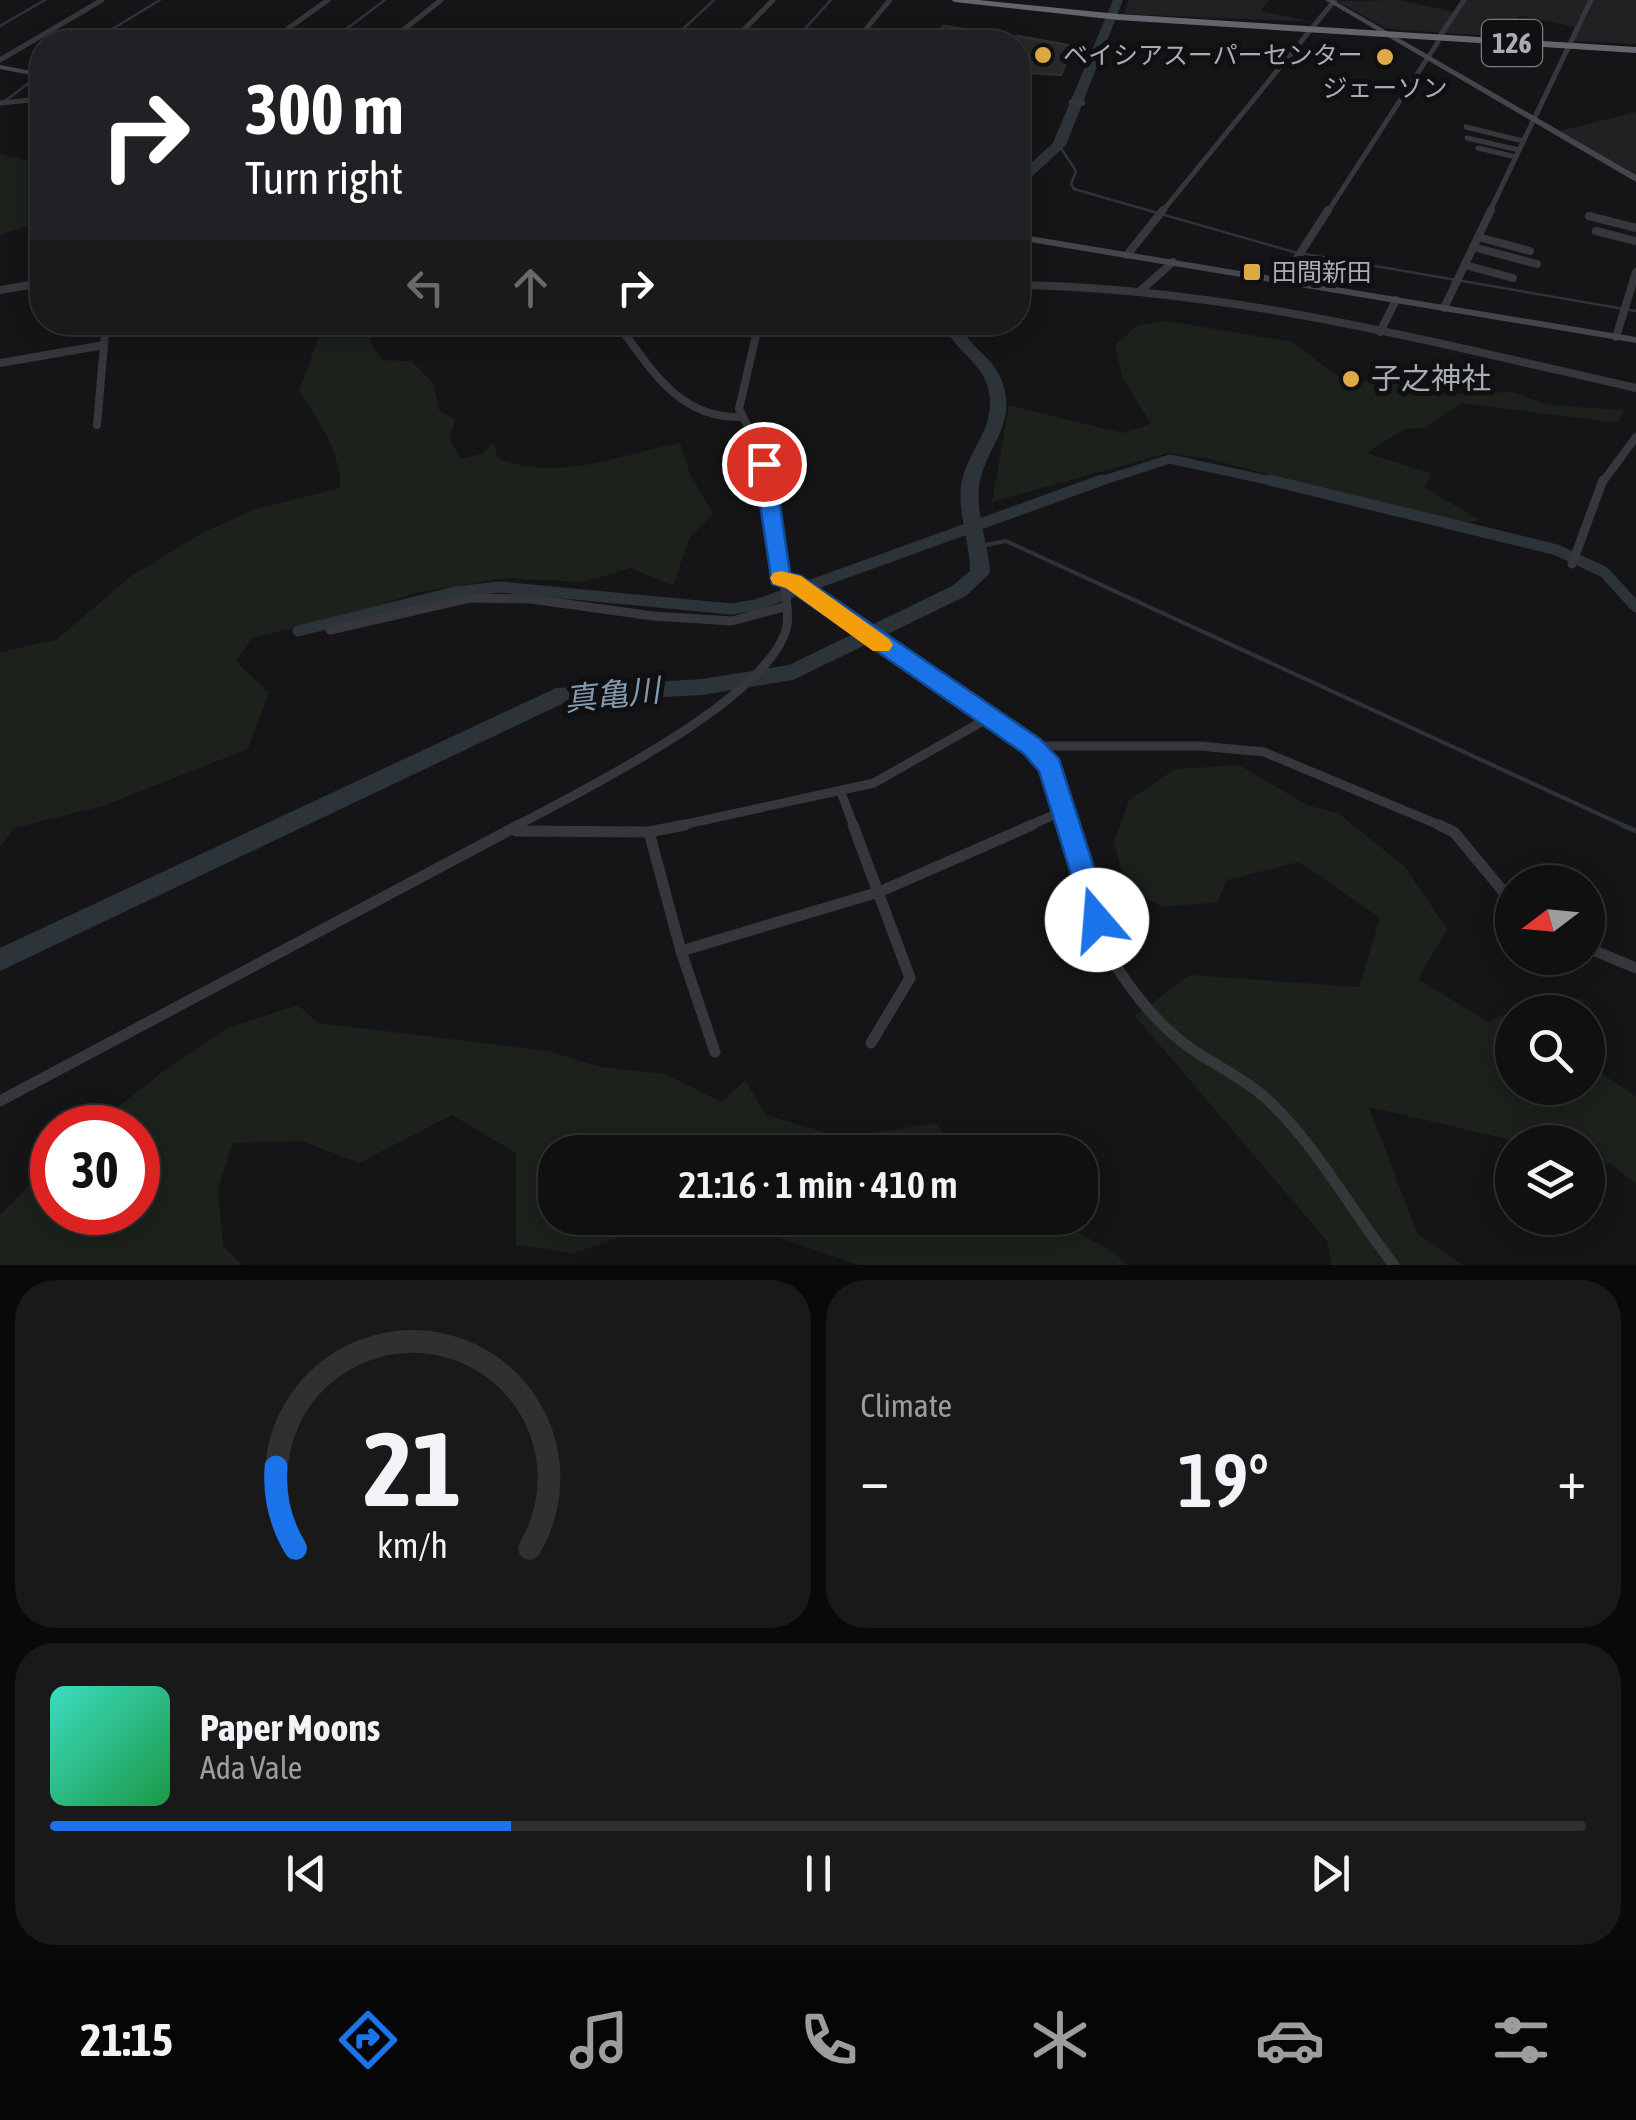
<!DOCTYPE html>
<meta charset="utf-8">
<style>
:root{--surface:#101011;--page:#19191a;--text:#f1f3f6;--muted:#9c9d9f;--line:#303031;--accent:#1a73e8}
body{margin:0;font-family:"Asap Condensed","Noto Sans JP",sans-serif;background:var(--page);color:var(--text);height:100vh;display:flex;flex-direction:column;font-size:38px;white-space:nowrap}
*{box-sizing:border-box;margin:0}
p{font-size:32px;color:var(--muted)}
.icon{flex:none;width:55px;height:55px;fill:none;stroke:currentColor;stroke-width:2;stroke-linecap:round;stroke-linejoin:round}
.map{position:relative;height:1265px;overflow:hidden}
.drawer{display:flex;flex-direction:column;gap:15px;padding:15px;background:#090909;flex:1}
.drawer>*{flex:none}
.hud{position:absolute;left:30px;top:30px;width:1000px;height:305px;border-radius:40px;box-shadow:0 5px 25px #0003,0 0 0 2px var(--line);background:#202124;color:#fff;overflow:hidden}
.needle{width:65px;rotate:254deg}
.controls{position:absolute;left:1495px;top:865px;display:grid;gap:20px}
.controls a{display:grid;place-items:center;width:110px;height:110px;border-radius:50%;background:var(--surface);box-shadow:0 5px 25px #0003,0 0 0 2px var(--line);font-size:50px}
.speed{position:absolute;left:30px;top:1105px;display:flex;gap:20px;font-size:50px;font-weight:700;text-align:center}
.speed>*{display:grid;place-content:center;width:130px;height:130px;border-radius:50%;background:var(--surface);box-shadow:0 5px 25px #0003,0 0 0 2px var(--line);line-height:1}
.speed .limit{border:15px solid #d22;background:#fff;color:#111}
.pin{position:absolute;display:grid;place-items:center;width:85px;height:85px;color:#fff;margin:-42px;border:5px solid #fff;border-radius:50%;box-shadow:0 2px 10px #0007}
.me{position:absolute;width:110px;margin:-55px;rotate:342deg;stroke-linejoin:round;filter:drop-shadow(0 0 8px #0008)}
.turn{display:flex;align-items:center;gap:35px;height:210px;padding:0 50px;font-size:45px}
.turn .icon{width:130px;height:130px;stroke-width:2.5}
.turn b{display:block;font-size:70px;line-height:85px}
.lanes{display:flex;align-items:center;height:95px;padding:0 50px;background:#0003;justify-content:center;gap:50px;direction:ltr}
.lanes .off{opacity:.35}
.big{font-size:75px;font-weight:600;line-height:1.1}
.drawer .card{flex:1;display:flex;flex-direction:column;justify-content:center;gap:15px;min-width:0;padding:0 35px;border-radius:40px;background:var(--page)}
.drawer .dial{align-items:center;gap:0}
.dial svg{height:260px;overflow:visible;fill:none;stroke:var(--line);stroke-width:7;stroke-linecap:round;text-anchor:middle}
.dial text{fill:var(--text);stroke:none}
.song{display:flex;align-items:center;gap:30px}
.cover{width:120px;height:120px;border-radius:15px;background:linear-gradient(135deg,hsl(170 70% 55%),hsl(140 70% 35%))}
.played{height:10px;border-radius:5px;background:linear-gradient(90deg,var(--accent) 30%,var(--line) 30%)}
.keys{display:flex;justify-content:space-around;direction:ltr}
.heat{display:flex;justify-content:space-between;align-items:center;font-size:55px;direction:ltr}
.drawer .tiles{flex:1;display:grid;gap:15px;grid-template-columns:1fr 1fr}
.card:last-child{grid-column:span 2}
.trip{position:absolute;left:538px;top:1135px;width:560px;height:100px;border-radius:40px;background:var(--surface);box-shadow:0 5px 25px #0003,0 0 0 2px var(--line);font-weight:600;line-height:100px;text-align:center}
.tab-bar{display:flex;height:160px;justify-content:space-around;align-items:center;background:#060607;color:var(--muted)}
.tab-bar .icon{width:70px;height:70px}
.tab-bar .current{color:var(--accent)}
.tab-bar b{font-size:45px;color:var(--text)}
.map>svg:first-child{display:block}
.built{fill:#212123}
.green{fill:#1c211c}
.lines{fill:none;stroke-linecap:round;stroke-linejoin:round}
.stream-far2{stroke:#2d3439;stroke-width:2.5}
.stream-far1{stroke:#2d3439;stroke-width:4}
.stream{stroke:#2d3439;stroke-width:5}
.canal-far1{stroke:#2d3439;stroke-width:9}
.canal{stroke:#2d3439;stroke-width:11}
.river{fill:#2d3439;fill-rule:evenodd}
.building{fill:#28282a;stroke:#2f2f32;stroke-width:2.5}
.street-far3{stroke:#36373b;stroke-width:5}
.street-far2{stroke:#36373b;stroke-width:8}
.street-far1{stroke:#36373b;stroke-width:9}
.street{stroke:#36373b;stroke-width:11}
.secondary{fill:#45464b;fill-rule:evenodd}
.highway{fill:#63656c;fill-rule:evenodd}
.route{fill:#1a73e8;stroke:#114b97;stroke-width:2.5}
.slow{fill:#f59e0b}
.poi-dot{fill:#dfa945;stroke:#101012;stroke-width:4}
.labels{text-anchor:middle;stroke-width:10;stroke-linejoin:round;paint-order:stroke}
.far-poi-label{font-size:25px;fill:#a8acb5;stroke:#101012;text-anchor:start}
.shield{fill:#101012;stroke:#7a7d84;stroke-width:2.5}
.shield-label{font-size:28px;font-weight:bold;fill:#a8acb5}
.poi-label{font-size:30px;fill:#a8acb5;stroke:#101012;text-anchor:start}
.water-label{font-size:32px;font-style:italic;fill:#839aad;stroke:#101012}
</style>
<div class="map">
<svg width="1636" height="1265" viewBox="0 0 1636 1265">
<rect width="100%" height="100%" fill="#151517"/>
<g class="built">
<polygon points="1129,0 1269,0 1260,11 1313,22 1124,14"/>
<polygon points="1399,0 1458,13 1466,0 1636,0 1636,44 1568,41 1575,27 1520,15 1506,37 1388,29 1336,1"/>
<polygon points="1636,112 1636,175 1560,131"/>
</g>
<g class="green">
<polygon points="0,154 42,164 42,221 0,235"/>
<polygon points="1167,321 1292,342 1351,386 1379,376 1447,394 1512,392 1548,405 1624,410 1618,423 1462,403 1425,428 1404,429 1367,453 1431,473 1425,488 1480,520 1457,525 1210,459 1168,453 992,502 1009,405 1122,433 1151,424 1122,376 1115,345 1138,325"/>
<path d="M324 323H383L369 340 382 360 411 361 433 383 439 410 455 420 450 439 460 459 482 454 494 442 497 458C558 483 619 455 680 443L690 474 713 514 689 538 673 586 631 568 584 582 506 578 419 592 352 614 252 638 236 661 269 693 248 749 106 805 14 828 0 848V652L56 640 130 577 200 534 253 510 340 488C341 450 319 422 299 391Z"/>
<polygon points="1239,765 1307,805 1338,813 1405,867 1447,929 1418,979 1488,1022 1545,995 1583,1000 1582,1012 1512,1012 1512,1088 1588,1088 1588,1065 1636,1096 1636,1184 1611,1164 1588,1159 1588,1142 1520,1142 1369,1107 1417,1233 1462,1265 1332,1265 1327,1241 1135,1016 1190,975 1359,987 1380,918 1299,862 1227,880 1217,902 1162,907 1126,887 1114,843 1129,800 1175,769"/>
<polygon points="298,1005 318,1023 548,1051 601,1067 665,1074 722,1102 745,1080 766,1115 844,1138 935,1123 959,1152 555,1152 555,1218 1053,1218 1116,1254 1126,1265 860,1265 762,1232 680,1219 572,1253 516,1245 516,1153 452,1115 359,1163 302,1141 233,1143 218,1189 223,1246 242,1265 0,1265 0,1215 52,1163 52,1212 138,1212 138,1128 92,1127 165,1070 228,1028"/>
</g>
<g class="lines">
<g class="stream-far2">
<polyline points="0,26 45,0"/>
<polyline points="91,42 160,0"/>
<polyline points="329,42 385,0"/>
<polyline points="669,42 714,0"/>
<polyline points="793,42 831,0"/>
<polyline points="5,101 42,73"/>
<polyline points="1059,145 1076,171 1071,184 1074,189 1294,252 1636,311"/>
</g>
<polyline class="stream-far1" points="981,546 1006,541 1627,827"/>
<polyline class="stream" points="1622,825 1636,831"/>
<polyline class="canal-far1" points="1095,483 1170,459 1281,483"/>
<g class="canal">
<polyline points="1270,480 1557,550 1604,572 1636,607"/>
<polyline points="298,631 455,592 500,587 731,609 756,605 1102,480"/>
</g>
<g class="river">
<polygon points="1113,0 1123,0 1066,145 1023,185 1018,186 1018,175 1053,143"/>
<path d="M943 322H959C968 350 998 355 1005 392 1013 430 982 453 979 488 976 516 989 545 990 573L966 596 793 680 702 695 566 702 0 971V948L556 688 702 679 789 665 952 586 970 571C970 543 958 514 961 486 966 451 996 430 989 392 983 360 952 351 943 322Z"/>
</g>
</g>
<g class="building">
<polygon points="943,26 1017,37 1017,42 935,42"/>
<polygon points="1018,36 1073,46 1061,75 1018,72"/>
</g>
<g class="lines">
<g class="street-far3">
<polyline points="1440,36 1464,0"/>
<polyline points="269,42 328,0"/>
<polyline points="388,42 441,0"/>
<polyline points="732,42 773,0"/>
<polyline points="855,42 890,0"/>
<polyline points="0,60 102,0"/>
<polyline points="1071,102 1083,103"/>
<polyline points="0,103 42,99"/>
<polyline points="1466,127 1523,141"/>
<polyline points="1467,138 1519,150"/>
<polyline points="1478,148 1516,157"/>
<polyline points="1161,213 1335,0"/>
<polyline points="1327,213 1438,42"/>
<polyline points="1489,213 1591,0"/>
</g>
<g class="street-far2">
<polyline points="1589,216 1636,228"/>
<polyline points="1596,231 1636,241"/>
<polyline points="1478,237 1530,251"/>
<polyline points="1473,247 1537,264"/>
<polyline points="1127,255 1163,210"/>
<polyline points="1465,265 1513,278"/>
<polyline points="1283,280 1328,210"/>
<path d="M1018 285C1228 288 1432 342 1636 388"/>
<polyline points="0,290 42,283"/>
<polyline points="1140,291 1173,262"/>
<polyline points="1444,308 1491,210"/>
<path d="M616 322C650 367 677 418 740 417"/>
<polyline points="759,322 739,409 762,453 767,483"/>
<polyline points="1380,332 1396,300"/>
<polyline points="1616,337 1636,272"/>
<polyline points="0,363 104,345"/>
<polyline points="97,425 106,322"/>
<polyline points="1602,483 1636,437"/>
</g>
<g class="street-far1">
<polyline points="1572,564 1603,480"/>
<polyline points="780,578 793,581 1032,746 1050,766 1069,827"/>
<polyline points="330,630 470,598 531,599 653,616 732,621 784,607"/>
<polyline points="1032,746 1200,746 1264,752 1444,827"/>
<polyline points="841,792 854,827"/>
<path d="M514 827C578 793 774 697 787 625 791 602 771 509 766 480"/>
<polyline points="673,827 874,783 990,717"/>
<polyline points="1026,827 1063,811"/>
</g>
<g class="street">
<polyline points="853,825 910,978 871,1043"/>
<path d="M1068 825 1108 953C1130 990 1158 1026 1193 1050 1219 1067 1246 1080 1269 1101 1319 1149 1351 1211 1394 1265"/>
<polyline points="1439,825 1454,832 1512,902"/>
<polyline points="516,831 649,832 685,825"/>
<polyline points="649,832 681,951 715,1052"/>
<polyline points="1588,948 1636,968"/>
<polyline points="681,951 879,892 1032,825"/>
<polyline points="0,1101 519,825"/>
</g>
<g class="secondary">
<polygon points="1325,0 1333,0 1636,175 1636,182"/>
<polygon points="0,65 42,73 42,77 0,69"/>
<polygon points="1018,234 1636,337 1636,343 1018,240"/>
</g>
<polygon class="highway" points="951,0 979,0 1118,14 1636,47 1636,53 1118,20 955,2"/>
</g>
<polygon class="route" points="764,458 774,464 790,573 801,576 1040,739 1059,759 1111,920 1107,929 1097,932 1088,929 1039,771 1023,753 786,588 772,584 754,464"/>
<polygon class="slow" points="781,571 801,576 889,639 893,645 889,651 873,651 786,588 773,584 770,578 773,573"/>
<g class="poi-dot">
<circle cx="1043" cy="55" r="10"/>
<circle cx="1385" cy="57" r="10"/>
<rect x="1242" y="262" width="20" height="20" rx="5"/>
<circle cx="1351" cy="379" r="10"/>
</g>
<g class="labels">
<g class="far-poi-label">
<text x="1063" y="64">ベイシアスーパーセンター</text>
<text x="1385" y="97" text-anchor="middle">ジェーソン</text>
<text x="1272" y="281">田間新田</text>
</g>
<rect class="shield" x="1482" y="20" width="60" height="46" rx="8"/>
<g class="shield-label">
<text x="1512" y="53">126</text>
</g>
<g class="poi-label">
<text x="1371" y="389">子之神社</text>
</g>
<g class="water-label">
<text transform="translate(612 695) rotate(-6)" y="11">真亀川</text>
</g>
</g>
</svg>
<div class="controls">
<a><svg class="needle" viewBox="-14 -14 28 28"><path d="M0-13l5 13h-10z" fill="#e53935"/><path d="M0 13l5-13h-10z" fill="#9c9d9f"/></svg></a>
<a><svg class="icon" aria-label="search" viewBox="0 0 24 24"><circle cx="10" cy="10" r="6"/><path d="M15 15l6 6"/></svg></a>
<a><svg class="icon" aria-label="layers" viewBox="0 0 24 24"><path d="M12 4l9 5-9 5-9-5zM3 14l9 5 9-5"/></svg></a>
</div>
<div class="speed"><div class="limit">30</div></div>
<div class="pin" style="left:764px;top:464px;background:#d93025"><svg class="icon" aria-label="arrive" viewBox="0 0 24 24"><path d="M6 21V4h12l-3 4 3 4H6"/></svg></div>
<svg class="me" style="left:1097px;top:920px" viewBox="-20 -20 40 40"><circle r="19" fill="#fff"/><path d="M0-13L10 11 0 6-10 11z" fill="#1a73e8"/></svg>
<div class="trip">21:16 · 1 min · 410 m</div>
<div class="hud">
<div class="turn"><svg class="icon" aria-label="right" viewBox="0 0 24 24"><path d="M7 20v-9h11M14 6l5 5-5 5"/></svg><div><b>300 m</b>Turn right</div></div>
<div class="lanes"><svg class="icon off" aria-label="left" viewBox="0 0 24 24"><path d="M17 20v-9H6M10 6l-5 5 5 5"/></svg><svg class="icon off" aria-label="ahead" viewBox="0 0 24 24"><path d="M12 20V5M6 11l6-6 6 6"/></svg><svg class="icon" aria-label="right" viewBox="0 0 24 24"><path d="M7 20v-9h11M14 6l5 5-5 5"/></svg></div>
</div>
</div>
<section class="drawer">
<div class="tiles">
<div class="card dial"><svg viewBox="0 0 100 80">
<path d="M14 69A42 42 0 1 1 86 69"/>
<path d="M14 69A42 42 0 0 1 8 44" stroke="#1a73e8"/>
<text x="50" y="56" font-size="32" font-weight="700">21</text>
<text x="50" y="72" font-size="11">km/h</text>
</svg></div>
<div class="card"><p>Climate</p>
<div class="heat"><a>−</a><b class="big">19°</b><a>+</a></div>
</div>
<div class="card">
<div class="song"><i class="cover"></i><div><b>Paper Moons</b><p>Ada Vale</p></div></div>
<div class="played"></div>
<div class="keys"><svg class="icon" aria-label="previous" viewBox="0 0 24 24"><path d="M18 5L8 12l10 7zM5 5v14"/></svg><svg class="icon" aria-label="pause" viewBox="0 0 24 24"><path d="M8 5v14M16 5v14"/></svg><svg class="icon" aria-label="next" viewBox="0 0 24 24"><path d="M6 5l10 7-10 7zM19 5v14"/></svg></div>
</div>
</div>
</section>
<nav class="tab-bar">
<b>21:15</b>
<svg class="icon current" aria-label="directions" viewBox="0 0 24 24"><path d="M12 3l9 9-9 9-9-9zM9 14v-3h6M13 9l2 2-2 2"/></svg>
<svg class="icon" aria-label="music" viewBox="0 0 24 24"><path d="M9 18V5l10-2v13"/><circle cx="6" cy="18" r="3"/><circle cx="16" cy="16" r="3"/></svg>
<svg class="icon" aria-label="phone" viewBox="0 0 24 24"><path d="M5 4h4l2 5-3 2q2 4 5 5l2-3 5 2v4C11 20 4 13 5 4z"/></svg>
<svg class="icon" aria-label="climate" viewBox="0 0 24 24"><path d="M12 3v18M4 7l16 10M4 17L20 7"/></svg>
<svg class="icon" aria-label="car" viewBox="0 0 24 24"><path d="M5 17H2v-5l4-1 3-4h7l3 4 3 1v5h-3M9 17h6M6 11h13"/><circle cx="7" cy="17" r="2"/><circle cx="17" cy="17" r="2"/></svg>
<svg class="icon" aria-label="filters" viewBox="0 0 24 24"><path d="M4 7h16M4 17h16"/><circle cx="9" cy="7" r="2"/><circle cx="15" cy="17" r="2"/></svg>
</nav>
